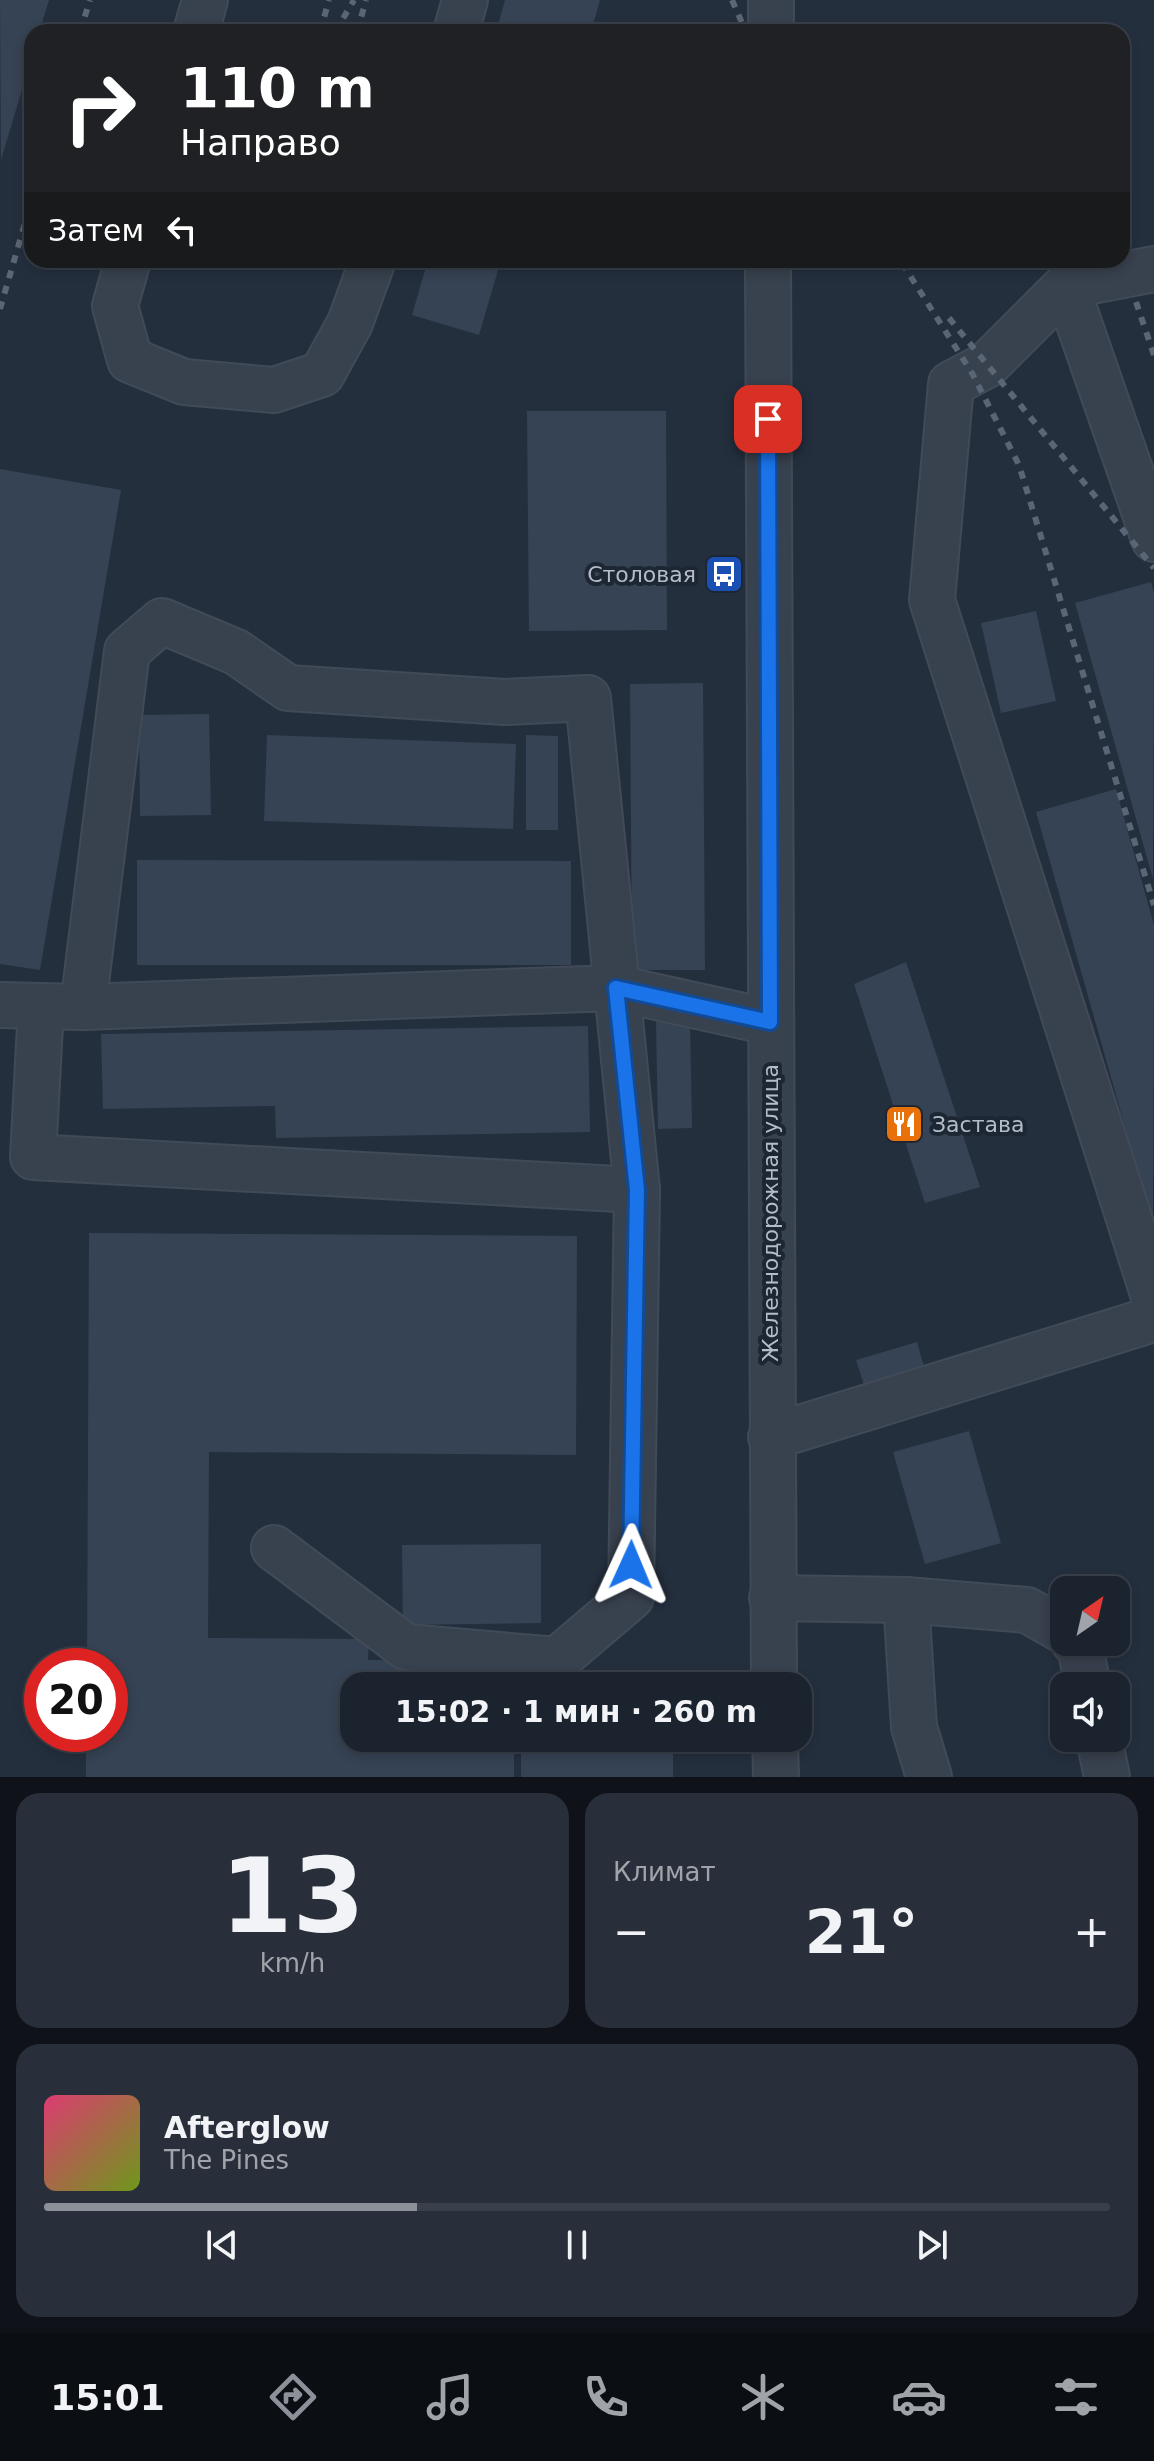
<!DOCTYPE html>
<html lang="ru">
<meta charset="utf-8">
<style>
:root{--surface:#1b232e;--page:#282f3a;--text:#f1f3f6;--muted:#a0a4aa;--line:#39404a;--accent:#8c9099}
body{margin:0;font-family:"DejaVu Sans",sans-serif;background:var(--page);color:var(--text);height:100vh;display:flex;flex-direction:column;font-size:30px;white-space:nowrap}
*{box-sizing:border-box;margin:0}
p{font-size:26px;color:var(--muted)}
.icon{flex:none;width:44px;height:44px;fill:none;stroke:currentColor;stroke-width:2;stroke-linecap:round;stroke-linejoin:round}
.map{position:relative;height:1777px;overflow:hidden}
.drawer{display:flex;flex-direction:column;gap:16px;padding:16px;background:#0f1319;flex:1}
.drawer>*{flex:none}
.hud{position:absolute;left:24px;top:24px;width:1106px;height:244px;border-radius:24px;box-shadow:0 4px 12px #0003,0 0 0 2px var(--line);background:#202124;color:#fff;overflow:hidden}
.needle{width:52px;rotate:34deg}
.tools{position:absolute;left:1050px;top:1576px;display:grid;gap:16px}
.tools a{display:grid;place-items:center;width:80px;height:80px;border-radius:16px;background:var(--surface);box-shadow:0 4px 12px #0003,0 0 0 2px var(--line);font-size:40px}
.speed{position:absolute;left:24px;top:1648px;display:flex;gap:16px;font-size:40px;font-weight:700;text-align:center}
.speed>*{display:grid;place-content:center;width:104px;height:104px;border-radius:50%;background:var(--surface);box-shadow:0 4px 12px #0003,0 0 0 2px var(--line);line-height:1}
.speed .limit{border:12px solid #d22;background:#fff;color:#111}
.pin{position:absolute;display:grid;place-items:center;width:68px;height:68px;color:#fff;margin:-34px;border-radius:16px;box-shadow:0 4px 12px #0006}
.me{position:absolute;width:88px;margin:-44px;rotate:1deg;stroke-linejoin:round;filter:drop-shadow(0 0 6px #0008)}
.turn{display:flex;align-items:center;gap:28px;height:168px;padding:0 24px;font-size:36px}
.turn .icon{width:104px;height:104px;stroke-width:2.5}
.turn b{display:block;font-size:56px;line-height:68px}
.then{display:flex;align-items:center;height:76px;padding:0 24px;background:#0003;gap:16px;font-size:30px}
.big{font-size:60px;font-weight:700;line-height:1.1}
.drawer .card{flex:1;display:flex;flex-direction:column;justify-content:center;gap:12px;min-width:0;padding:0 28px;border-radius:24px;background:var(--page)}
.drawer .dial{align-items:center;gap:0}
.dial b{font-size:104px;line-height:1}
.song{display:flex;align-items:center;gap:24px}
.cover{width:96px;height:96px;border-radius:12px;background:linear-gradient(135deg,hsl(340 70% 55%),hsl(80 70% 35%))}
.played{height:8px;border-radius:4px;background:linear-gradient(90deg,var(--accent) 35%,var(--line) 35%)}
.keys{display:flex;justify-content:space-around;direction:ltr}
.heat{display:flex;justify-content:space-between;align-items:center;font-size:44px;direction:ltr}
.drawer .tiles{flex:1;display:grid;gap:16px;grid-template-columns:1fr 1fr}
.card:last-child{grid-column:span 2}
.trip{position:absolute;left:340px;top:1672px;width:472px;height:80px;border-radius:24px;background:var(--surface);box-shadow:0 4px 12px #0003,0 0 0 2px var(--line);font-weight:700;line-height:80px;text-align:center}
.dock{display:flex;height:128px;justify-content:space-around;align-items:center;background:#0b0e12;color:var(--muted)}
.dock .icon{width:56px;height:56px}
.dock .selected{color:var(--accent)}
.dock b{font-size:36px;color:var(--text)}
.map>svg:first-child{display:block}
.building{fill:#364354}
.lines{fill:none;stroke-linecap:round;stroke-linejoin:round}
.minor-casing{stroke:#414a57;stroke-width:48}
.minor{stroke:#38414e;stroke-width:44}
.rail{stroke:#5a6575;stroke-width:6;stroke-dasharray:8 8;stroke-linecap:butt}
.route-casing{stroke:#114b97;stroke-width:20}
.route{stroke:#1a73e8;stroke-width:14}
.labels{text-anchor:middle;stroke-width:8;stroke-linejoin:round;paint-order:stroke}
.poi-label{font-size:22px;fill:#b4bcc9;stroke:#1d2633;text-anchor:end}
.street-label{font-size:22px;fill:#b4bcc9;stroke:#1d2633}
</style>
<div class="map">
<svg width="1154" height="1777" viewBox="0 0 1154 1777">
<rect width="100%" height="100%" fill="#242f3e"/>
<g class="building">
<polygon points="0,0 49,0 39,32 32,32 32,56 1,160"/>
<polygon points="505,0 600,0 591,32 496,32"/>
<polygon points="428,260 501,260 479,335 412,315"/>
<polygon points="527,411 666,411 667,630 529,631"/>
<polygon points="0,469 121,490 40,970 0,964"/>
<polygon points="1151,582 1154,593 1153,879 1075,603"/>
<polygon points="1036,611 1056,701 1001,713 981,623"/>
<polygon points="703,683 705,970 632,970 630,684"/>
<polygon points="209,714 211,815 140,816 139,715"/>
<polygon points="267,735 516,744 513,829 264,821"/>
<polygon points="526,735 558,736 558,830 526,830"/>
<polygon points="1116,789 1154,925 1153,1226 1036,812"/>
<polygon points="137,860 571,861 571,965 137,965"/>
<polygon points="906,962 980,1187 925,1203 854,984"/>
<polygon points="656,1022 690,1022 692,1128 658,1129"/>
<polygon points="588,1026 590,1132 276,1138 275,1106 103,1109 101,1034"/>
<polygon points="89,1233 577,1236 576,1455 209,1452 208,1638 369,1639 368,1660 515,1661 515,1686 354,1686 354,1738 514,1738 514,1777 86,1777 86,1734 110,1734 110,1666 87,1666"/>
<polygon points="917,1342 925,1370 865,1388 856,1360"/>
<polygon points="969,1431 1001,1543 925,1564 893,1452"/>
<polygon points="541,1544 541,1623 403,1625 402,1545"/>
<rect x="37" y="1667" width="5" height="42"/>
<polygon points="521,1738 673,1739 673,1777 521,1777"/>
</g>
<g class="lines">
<defs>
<g id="minor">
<polyline points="196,32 205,0"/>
<polyline points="456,32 465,0"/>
<polyline points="771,32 771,0"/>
<polyline points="128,260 115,306 130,360 184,382 274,390 322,374 350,323 373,260"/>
<polyline points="768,260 774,1686"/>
<polyline points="1154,269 1066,286 1154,539"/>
<polyline points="1066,286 987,365 951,384 932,600 1154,1297"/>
<polyline points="0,1005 83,1007 616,988 770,1022"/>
<polyline points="41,1006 33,1157 637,1190 588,698 505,702 288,688 236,652 162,621 127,651 83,1007"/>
<polyline points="771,1437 1154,1319"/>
<polyline points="274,1548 406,1647 557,1660 631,1597 637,1190"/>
<polyline points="772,1598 906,1600 1027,1610 1064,1631"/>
<polyline points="906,1600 914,1727 929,1777"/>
<polyline points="1074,1642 1080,1647 1088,1686"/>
<polyline points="775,1738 776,1777"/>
<polyline points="1099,1738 1107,1777"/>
</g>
</defs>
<use href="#minor" class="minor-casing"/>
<use href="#minor" class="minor"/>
<g class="rail">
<polyline points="732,0 746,32"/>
<polyline points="80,32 90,0"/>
<polyline points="320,32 329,0"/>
<polyline points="335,32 354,0"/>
<polyline points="357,32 366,0"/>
<polyline points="902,263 972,373 1019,465 1154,905"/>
<polyline points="1136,302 1154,355"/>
<polyline points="0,309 32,199"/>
<polyline points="949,318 1154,568"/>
</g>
</g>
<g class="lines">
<defs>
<polyline id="route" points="631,1565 637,1190 616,988 770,1022 768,419"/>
</defs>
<use href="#route" class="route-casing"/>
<use href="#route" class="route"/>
</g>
<defs>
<symbol id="bus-square" viewBox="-11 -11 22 22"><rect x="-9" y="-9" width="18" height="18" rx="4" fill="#1a4fb4" stroke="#1d2633"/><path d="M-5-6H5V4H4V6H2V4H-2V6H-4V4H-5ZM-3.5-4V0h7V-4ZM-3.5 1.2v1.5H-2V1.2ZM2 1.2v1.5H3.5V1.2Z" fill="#fff"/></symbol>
<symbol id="restaurant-square" viewBox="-11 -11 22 22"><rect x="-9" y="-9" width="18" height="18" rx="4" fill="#e8710a" stroke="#1d2633"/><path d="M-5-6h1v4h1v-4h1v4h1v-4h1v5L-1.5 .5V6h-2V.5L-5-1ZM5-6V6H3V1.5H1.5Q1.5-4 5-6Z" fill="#fff"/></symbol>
</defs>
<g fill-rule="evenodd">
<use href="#bus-square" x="702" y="552" width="44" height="44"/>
<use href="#restaurant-square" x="882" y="1102" width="44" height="44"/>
</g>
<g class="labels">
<g class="poi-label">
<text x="696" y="582">Столовая</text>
<text x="932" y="1132" text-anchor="start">Застава</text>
</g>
<g class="street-label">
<text transform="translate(770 1213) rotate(-90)" y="8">Железнодорожная улица</text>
</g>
</g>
</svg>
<div class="tools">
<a><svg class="needle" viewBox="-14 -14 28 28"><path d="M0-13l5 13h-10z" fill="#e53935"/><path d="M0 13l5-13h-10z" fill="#a0a4aa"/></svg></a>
<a><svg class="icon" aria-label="sound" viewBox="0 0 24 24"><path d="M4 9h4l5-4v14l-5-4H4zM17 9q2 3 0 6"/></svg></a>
</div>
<div class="speed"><div class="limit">20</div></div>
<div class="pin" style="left:768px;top:419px;background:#d93025"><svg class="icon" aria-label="arrive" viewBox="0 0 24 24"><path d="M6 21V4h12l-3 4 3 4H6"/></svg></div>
<svg class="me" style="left:631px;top:1565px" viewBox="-20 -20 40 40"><path d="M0-17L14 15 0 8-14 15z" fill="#1a73e8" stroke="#fff" stroke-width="4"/></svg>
<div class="trip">15:02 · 1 мин · 260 m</div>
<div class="hud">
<div class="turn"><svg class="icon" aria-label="right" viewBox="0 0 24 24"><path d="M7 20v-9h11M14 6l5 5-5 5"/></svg><div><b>110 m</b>Направо</div></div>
<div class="then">Затем<svg class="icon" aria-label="left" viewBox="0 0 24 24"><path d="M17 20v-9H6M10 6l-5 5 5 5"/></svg></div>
</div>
</div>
<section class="drawer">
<div class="tiles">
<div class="card dial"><b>13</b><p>km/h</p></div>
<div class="card"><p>Климат</p>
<div class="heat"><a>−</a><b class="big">21°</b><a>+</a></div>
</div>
<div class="card">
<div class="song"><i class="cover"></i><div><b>Afterglow</b><p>The Pines</p></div></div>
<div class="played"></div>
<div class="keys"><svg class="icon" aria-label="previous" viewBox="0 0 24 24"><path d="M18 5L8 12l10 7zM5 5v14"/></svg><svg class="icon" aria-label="pause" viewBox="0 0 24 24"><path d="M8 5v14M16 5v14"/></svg><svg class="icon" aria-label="next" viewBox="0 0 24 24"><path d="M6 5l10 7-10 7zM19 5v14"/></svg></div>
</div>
</div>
</section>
<nav class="dock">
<b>15:01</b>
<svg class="icon selected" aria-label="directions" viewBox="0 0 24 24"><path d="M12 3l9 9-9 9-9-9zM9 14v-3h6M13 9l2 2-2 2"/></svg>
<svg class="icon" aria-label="music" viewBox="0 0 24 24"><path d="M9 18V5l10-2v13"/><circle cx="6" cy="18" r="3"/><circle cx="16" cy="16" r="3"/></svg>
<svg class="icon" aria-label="phone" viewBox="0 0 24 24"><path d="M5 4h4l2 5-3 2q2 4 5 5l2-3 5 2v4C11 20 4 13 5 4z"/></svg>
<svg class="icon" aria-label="climate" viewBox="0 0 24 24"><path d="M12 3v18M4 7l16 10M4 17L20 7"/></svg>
<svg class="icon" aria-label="car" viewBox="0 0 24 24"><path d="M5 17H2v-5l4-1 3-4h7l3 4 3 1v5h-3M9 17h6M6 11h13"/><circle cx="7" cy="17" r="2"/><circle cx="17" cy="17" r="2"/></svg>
<svg class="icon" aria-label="filters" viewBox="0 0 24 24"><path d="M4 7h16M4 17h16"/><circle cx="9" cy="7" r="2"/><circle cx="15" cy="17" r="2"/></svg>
</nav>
